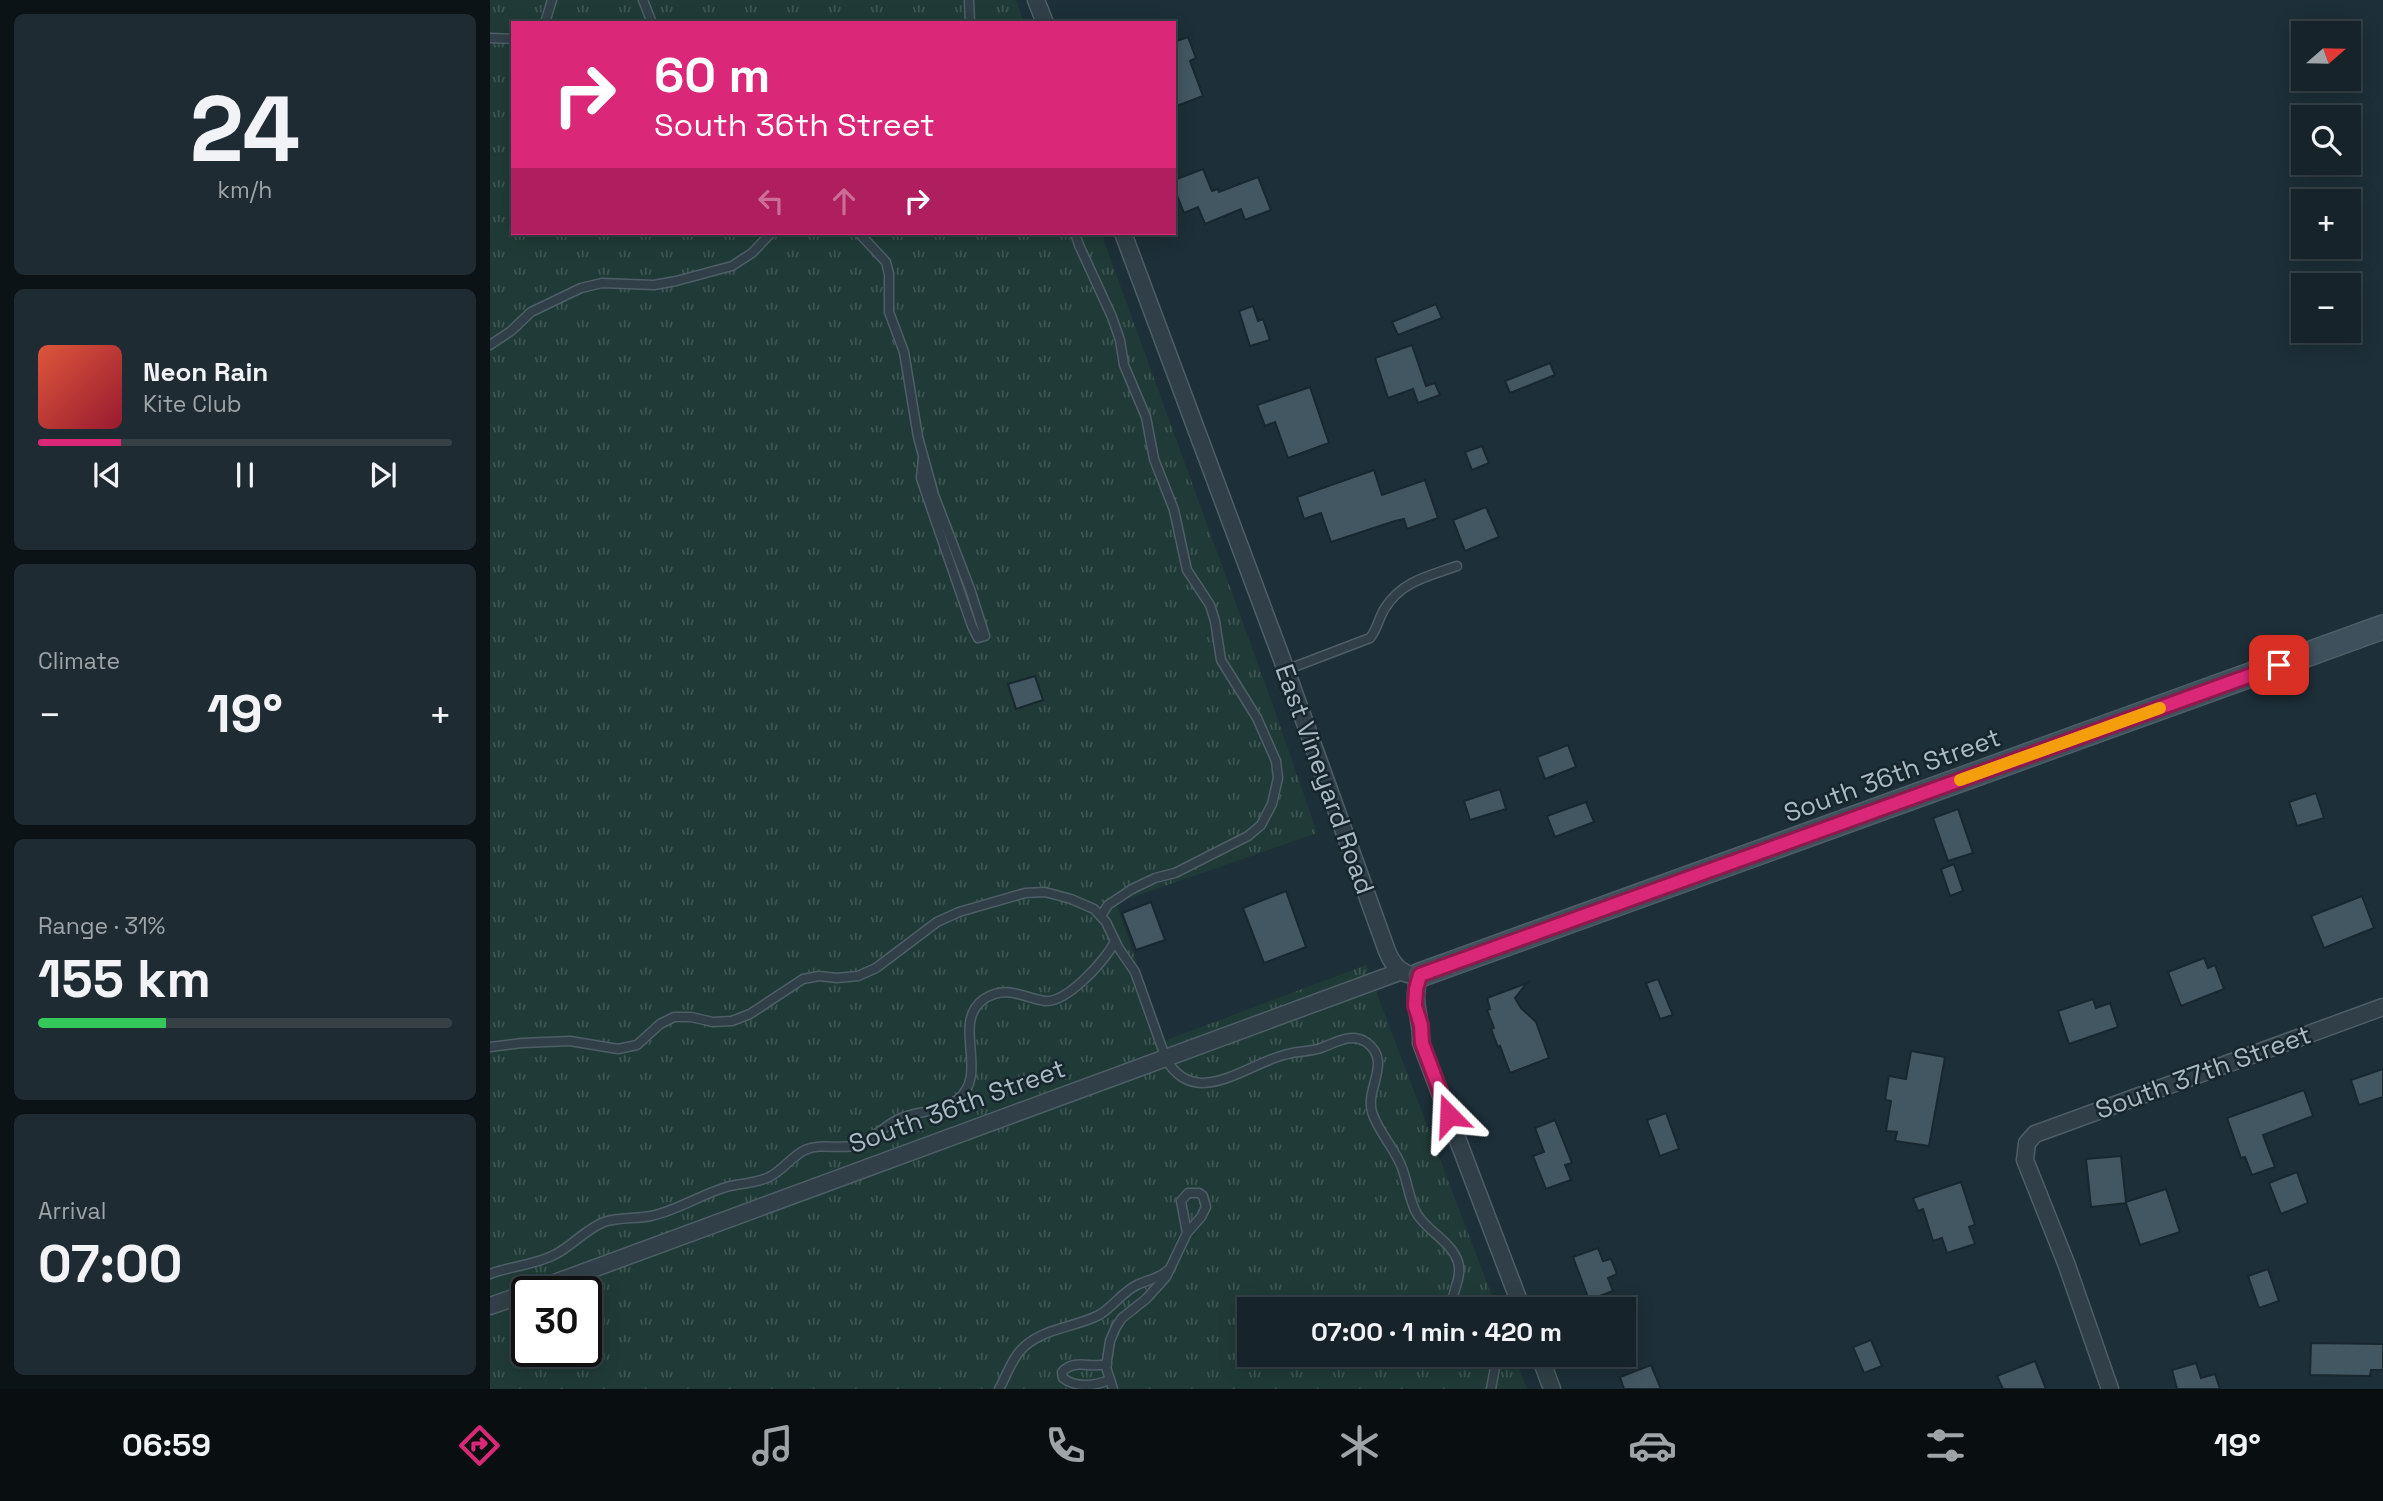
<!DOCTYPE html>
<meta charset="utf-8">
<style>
:root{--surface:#16232a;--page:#1f2b32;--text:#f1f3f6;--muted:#9ea4a8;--line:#354047;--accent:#db2777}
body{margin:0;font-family:"Space Grotesk",sans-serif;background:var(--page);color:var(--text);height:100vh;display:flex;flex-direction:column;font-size:26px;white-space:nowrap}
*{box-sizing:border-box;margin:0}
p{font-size:23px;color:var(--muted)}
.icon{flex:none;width:38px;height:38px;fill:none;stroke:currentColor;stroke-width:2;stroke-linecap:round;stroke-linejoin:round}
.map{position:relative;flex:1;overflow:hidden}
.drawer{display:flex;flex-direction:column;gap:14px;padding:14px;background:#0c1317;width:490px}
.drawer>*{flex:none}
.hud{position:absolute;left:21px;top:21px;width:665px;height:214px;border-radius:0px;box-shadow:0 4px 18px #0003,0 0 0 2px var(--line);background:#db2777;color:#fff;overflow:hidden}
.needle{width:46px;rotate:70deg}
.fabs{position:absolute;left:1801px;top:21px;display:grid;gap:14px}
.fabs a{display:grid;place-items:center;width:70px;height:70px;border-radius:0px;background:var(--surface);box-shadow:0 4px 18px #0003,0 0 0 2px var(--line);font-size:35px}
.speed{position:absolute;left:21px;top:1276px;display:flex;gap:14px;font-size:35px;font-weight:700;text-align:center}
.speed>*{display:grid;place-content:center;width:91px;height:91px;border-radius:50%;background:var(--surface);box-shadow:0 4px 18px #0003,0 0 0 2px var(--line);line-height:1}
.speed .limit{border:4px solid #111;border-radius:10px;background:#fff;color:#111}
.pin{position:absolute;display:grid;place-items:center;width:60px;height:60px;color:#fff;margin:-30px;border-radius:14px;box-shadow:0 4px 10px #0006}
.me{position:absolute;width:77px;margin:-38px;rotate:339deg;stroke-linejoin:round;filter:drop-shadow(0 0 5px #0008)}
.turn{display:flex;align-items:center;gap:24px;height:147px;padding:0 28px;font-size:32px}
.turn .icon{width:91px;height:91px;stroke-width:2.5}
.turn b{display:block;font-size:49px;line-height:60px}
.lanes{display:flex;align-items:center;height:66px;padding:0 28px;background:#0003;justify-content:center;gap:35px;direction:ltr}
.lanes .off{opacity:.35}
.big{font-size:52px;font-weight:600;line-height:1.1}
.drawer .tile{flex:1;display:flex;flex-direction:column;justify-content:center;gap:10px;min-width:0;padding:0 24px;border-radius:10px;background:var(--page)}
.drawer .dial{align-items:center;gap:0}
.dial b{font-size:91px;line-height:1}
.song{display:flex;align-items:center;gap:21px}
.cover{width:84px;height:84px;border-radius:10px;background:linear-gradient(135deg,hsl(10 70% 55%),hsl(350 70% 35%))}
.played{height:7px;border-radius:4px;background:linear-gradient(90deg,var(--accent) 20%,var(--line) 20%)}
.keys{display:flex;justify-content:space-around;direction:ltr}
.heat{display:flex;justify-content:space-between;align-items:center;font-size:38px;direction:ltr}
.charge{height:10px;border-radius:5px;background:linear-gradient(90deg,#34c759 31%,var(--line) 0)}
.trip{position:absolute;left:747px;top:1297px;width:399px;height:70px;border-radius:0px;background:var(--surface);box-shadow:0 4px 18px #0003,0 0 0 2px var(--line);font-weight:600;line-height:70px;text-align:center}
.dock{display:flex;height:112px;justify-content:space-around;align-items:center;background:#090e11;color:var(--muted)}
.dock .icon{width:49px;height:49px}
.dock .current{color:var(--accent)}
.dock b{font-size:32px;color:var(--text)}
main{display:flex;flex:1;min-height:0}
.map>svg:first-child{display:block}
.grass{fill:url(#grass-tufts);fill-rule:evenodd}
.building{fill:#435762;stroke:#19272f;stroke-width:2}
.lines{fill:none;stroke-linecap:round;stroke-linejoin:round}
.lane-casing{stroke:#4e5e67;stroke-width:11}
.street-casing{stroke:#4e5e67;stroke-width:19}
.secondary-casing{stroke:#4e5e67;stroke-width:26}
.lane{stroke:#314048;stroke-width:8}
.street{stroke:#314048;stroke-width:16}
.secondary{stroke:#3e505c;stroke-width:23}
.route-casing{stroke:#8e194d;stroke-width:18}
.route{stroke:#db2777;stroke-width:12}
.slow{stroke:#f59e0b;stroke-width:12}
.labels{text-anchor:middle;stroke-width:5;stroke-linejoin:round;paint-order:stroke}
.street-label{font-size:26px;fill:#aabbc6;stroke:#17252c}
</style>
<main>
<section class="drawer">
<div class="tile dial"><b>24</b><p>km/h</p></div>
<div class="tile">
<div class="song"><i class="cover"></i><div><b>Neon Rain</b><p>Kite Club</p></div></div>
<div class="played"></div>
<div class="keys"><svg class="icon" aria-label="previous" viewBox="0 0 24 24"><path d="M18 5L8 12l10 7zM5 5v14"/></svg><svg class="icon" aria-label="pause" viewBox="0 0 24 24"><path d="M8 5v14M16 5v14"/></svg><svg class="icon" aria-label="next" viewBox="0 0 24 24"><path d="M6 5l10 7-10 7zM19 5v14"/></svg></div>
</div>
<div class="tile"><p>Climate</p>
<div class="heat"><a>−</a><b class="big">19°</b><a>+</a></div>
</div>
<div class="tile"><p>Range · 31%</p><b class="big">155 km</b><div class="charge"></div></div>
<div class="tile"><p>Arrival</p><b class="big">07:00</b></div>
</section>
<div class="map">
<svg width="1893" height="1389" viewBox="0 0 1893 1389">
<defs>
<pattern id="grass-tufts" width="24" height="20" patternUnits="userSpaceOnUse" patternTransform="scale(1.75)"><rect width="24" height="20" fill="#203b37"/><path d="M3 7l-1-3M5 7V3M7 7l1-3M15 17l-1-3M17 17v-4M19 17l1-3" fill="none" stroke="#3e5552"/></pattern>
</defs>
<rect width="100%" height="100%" fill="#1d2f38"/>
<path class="grass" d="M0 0H526L534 23H23V233H611L785 711 827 833 626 903 674 1041 876 965 1007 1309H760V1354L1024 1355 1037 1389H0ZM37 1292H96V1351H37Z"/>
<g class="building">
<polygon points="698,37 706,58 700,61 713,96 684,107 684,42"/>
<polygon points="713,169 722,191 728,189 729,192 768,177 781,210 755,220 751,209 715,224 708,207 694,213 684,188 684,180"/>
<polygon points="946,304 952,318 908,335 902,322"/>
<polygon points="763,306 768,321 773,319 780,340 760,346 749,311"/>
<polygon points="922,345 936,386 945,383 950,395 928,403 923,389 898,398 885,358"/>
<polygon points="1060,363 1065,375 1020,393 1015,381"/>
<polygon points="820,387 839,443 798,458 785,422 775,426 767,405"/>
<polygon points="992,446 999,463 982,470 975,452"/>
<polygon points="884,470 892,495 935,480 948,518 917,529 914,519 905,521 841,542 831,513 814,519 807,497"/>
<polygon points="996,507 1009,537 975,551 963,520"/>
<polygon points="545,676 553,700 526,709 518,684"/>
<polygon points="1078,745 1086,767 1055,779 1047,757"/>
<polygon points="1010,789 1016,809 980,820 974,801"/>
<polygon points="1826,793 1834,818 1807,826 1799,802"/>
<polygon points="1096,802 1104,822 1065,837 1057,816"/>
<polygon points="1468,809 1483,853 1458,861 1443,818"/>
<polygon points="1464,864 1473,891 1460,896 1451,869"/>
<polygon points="796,891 816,947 774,963 753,908"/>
<polygon points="1872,896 1884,928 1834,948 1821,916"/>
<polygon points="661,902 675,940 646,950 632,913"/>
<polygon points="1714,958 1718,968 1725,965 1734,989 1691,1006 1678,972"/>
<polygon points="1168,979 1183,1015 1170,1019 1156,983"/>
<polygon points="1037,983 1025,998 1031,1008 1046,1022 1059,1058 1020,1073 1010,1046 1008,1047 1001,1029 1004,1028 997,1010 1000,1009 997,998"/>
<polygon points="1603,999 1606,1008 1620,1003 1628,1027 1579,1044 1568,1011"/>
<polygon points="1421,1051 1455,1057 1439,1146 1405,1141 1407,1132 1396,1131 1401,1101 1395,1100 1399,1076 1416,1079"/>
<polygon points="1893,1069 1893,1097 1869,1105 1861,1080"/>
<polygon points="1814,1090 1823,1116 1773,1135 1785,1167 1762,1175 1755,1157 1751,1158 1737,1118"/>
<polygon points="1176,1113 1189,1149 1170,1156 1157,1120"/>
<polygon points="1065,1120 1082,1163 1075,1165 1081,1180 1056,1189 1043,1156 1054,1152 1045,1128"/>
<polygon points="1631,1156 1636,1202 1676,1189 1690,1232 1650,1245 1636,1203 1601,1207 1596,1159"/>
<polygon points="1807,1172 1818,1203 1791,1214 1779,1183"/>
<polygon points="1471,1182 1485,1225 1479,1227 1485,1244 1457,1253 1452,1238 1443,1241 1433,1209 1428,1211 1423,1198"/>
<polygon points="1108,1248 1113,1261 1121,1259 1127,1274 1118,1278 1123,1291 1099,1300 1083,1257"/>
<polygon points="1778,1269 1789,1301 1769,1308 1758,1276"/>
<polygon points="1381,1340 1392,1366 1374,1373 1363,1347"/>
<polygon points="1821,1343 1893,1344 1893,1370 1881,1370 1880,1376 1820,1375"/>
<polygon points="1545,1361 1556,1389 1513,1389 1507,1376"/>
<polygon points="1706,1363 1711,1378 1725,1374 1730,1389 1687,1389 1682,1370"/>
<polygon points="1161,1365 1171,1389 1134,1389 1130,1377"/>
</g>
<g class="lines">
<defs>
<g id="lane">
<polyline points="153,0 162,23"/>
<polyline points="479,0 480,23"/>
<polyline points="55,23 62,0"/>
<polyline points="0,38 23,39"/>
<polyline points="369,233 396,262 399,274 399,312 414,352 428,437 444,495 480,589 495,636 488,638 482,626 438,499 431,478 433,458"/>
<polyline points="585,233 589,245 622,317 630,340 634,365 656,417 664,459 684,510 697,570 720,605 725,621 731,660 767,718 786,761 788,778 782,804 771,825 758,836 685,873 665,878 642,889 618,905 611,916"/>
<polyline points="0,345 21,331 41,312 91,288 112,283 164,285 186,281 242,266 262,253 281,233"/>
<path d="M796 670 880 638C887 630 889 617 895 608 912 581 939 576 967 566"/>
<path d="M0 1047 32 1043 80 1041 128 1049 147 1045 170 1024 184 1017H201L223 1022 242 1021 260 1014 313 979 329 976 347 978 368 976 386 968 447 922 469 912 535 893 555 892 581 899 604 909 616 922 628 947 645 972 676 1059C705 1110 755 1065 794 1055 806 1051 819 1052 831 1048 845 1043 861 1032 876 1042 903 1061 875 1088 882 1112 888 1132 905 1148 912 1168 918 1183 919 1200 927 1214 938 1232 961 1241 968 1262 973 1279 960 1293 962 1309"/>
<path d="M0 1274C21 1266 46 1265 66 1254 83 1245 96 1229 114 1222 129 1217 146 1219 161 1216 189 1210 213 1193 240 1186 254 1183 269 1183 281 1176 294 1169 302 1156 315 1150 330 1143 346 1149 362 1146 380 1143 391 1128 407 1120 426 1110 447 1114 467 1100 501 1074 460 1023 494 999 517 984 534 998 555 1001 577 1003 616 960 625 941"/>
<path d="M617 1364C601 1369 585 1358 572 1372L573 1378C585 1388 605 1386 619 1380"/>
<path d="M509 1389C516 1377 521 1361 530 1351 550 1328 584 1328 609 1315 623 1307 632 1292 647 1285 657 1280 668 1279 677 1271"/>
<polyline points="623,1389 616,1367 620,1341 626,1327 632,1318 656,1299 676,1277 697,1233 711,1217 716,1207 713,1196 709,1193 698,1193 691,1201 697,1233"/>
<polyline points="1001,1389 1006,1362 1004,1354"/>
</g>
<g id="street">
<polyline points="546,0 555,23"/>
<path d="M633 233 796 670 897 951C903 966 913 977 930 975 920 1001 932 1017 931 1043L1032 1309"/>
<polyline points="40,1292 912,971"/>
<polyline points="0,1306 37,1293"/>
<polyline points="1049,1354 1062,1389"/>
<polyline points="1620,1389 1576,1263 1535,1160 1537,1143 1545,1134 1893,1007"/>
</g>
<polyline id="secondary" points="930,975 1893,627"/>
</defs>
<use href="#lane" class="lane-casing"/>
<use href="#street" class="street-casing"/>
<use href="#secondary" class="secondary-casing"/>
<use href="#lane" class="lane"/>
<use href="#street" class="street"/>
<use href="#secondary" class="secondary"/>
</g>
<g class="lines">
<defs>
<polyline id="route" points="959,1115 932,1043 931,1025 925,1006 926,989 930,975 1789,665"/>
</defs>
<use href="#route" class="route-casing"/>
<use href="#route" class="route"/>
<polyline class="slow" points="1470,780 1670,708"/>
</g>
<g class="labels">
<g class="street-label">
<text transform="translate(1402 775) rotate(-20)" y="9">South 36th Street</text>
<text transform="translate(835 779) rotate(70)" y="9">East Vineyard Road</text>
<text transform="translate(1713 1072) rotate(-20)" y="9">South 37th Street</text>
<text transform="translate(467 1106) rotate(-20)" y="9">South 36th Street</text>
</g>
</g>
</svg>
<div class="fabs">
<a><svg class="needle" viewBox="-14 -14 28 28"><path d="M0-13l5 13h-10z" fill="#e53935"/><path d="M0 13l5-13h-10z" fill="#9ea4a8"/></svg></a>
<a><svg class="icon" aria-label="search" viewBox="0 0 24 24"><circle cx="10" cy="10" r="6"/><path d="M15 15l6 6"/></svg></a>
<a>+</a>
<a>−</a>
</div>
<div class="speed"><div class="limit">30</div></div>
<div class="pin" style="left:1789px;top:665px;background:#d93025"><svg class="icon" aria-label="arrive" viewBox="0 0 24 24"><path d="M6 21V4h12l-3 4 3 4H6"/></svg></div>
<svg class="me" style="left:959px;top:1115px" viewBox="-20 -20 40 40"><path d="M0-17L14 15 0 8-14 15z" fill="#db2777" stroke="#fff" stroke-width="4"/></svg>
<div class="trip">07:00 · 1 min · 420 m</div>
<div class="hud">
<div class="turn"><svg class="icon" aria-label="right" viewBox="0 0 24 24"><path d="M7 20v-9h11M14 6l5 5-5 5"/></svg><div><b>60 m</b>South 36th Street</div></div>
<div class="lanes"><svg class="icon off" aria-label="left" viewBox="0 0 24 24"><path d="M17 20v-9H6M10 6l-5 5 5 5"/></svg><svg class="icon off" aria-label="ahead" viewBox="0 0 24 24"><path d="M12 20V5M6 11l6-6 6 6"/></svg><svg class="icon" aria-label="right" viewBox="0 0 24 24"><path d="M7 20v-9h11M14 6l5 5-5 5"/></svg></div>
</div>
</div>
</main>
<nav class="dock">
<b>06:59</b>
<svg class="icon current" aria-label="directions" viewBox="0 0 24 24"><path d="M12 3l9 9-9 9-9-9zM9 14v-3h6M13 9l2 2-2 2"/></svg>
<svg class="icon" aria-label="music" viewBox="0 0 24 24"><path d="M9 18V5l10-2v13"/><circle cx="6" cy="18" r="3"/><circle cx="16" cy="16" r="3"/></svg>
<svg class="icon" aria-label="phone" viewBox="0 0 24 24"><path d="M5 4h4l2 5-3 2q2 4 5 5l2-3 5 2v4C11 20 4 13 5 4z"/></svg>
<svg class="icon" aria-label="climate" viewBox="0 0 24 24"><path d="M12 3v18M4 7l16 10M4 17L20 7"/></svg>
<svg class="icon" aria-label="car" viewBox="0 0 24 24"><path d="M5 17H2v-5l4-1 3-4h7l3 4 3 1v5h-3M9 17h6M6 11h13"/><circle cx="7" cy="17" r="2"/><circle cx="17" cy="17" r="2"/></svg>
<svg class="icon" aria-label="filters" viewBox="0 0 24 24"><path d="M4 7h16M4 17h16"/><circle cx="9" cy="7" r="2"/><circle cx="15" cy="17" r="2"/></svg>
<b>19°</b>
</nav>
